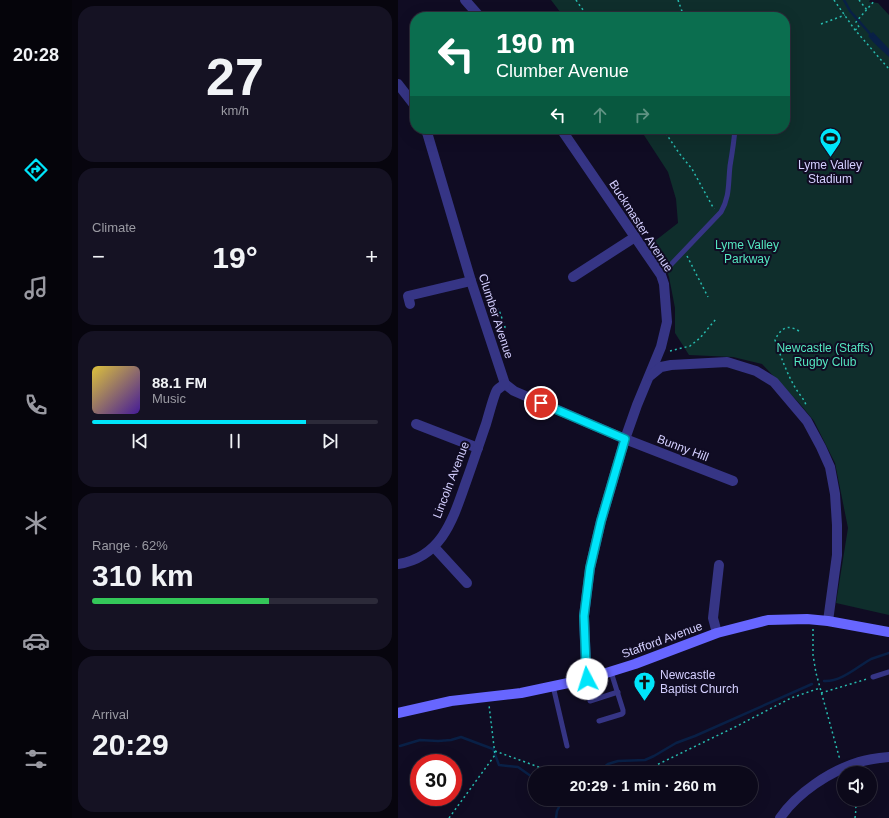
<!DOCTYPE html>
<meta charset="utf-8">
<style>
:root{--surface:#0c091a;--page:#151223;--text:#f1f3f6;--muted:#9a9aa2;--line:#2c2a39;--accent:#00e5fa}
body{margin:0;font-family:Arial,sans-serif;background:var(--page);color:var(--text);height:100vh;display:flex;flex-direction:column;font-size:15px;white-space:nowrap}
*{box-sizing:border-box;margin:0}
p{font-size:13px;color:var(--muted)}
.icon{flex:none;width:22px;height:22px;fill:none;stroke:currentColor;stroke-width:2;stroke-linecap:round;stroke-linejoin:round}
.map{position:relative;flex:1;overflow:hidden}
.panel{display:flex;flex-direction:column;gap:6px;padding:6px;background:#07050e;width:326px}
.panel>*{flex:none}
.hud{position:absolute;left:12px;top:12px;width:380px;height:122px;border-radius:16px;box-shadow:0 4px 16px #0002,0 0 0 1px var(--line);background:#0b6e4f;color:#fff;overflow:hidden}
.controls{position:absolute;left:439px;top:766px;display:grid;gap:8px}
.controls a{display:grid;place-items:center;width:40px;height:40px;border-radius:50%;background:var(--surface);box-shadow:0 4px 16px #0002,0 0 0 1px var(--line);font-size:20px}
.speed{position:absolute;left:12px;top:754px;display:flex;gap:8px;font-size:20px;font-weight:700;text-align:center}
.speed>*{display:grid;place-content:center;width:52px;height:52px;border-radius:50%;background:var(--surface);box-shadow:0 4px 16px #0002,0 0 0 1px var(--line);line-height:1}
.speed .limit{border:6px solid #d22;background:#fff;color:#111}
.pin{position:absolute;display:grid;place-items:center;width:34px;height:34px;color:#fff;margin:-17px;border:2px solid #fff;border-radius:50%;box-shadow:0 1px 4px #0007}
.me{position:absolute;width:44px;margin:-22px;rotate:355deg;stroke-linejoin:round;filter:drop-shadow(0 0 3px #0008)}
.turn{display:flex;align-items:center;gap:14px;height:84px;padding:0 20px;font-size:18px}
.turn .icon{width:52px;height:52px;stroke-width:2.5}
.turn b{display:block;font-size:28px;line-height:34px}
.lanes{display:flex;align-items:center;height:38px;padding:0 20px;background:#0003;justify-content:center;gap:20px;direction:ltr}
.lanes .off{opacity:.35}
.big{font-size:30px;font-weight:800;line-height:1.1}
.panel .card{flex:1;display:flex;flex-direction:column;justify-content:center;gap:6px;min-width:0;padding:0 14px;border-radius:16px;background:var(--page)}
.panel .dial{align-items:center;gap:0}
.dial b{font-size:52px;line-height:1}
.song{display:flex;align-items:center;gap:12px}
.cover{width:48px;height:48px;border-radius:6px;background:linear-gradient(135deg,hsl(50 70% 55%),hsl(260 70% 35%))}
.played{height:4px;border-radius:2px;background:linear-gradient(90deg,var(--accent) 75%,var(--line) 75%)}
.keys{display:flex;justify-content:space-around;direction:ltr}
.heat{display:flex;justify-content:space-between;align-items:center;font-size:22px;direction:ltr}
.charge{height:6px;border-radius:3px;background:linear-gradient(90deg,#34c759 62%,var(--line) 0)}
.trip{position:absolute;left:130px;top:766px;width:230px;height:40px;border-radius:20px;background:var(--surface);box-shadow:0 4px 16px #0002,0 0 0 1px var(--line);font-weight:800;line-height:40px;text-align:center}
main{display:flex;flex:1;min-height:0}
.tab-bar{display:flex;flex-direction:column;width:72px;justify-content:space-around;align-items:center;background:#05040a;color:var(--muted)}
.tab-bar .icon{width:28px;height:28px}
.tab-bar .on{color:var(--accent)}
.tab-bar b{font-size:18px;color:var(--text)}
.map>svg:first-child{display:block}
.green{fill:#0f2e2c}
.water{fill:#092046}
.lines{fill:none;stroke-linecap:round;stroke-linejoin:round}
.stream{stroke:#092046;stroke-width:2.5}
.path{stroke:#27bbaf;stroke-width:1.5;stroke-dasharray:2 3;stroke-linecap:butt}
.lane{stroke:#363585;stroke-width:5}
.street{stroke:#363585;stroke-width:10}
.secondary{stroke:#6766ff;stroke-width:10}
.route-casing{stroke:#0095a2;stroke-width:10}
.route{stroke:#00e5fa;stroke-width:7}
.labels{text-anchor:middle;stroke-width:4;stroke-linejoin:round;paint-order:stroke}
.poi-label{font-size:12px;fill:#d4cfff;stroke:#100c23}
.street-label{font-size:12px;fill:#d4cfff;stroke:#100c23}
.park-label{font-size:12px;fill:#54e6bf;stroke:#100c23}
</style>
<main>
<nav class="tab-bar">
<b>20:28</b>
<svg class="icon on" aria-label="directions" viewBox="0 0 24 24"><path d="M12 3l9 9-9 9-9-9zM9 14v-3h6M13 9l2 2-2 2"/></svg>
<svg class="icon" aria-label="music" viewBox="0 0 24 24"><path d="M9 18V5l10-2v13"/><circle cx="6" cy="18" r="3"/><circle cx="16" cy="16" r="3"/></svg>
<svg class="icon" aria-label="phone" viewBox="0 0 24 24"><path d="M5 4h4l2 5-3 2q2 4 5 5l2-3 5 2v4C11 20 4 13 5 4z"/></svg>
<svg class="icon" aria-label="climate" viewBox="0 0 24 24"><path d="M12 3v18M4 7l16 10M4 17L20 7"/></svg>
<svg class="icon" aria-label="car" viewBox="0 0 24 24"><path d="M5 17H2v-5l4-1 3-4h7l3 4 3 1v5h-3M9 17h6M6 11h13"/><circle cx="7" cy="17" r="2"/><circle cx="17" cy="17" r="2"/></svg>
<svg class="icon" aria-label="filters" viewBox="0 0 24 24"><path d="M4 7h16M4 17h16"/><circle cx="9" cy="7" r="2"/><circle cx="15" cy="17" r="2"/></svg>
</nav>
<section class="panel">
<div class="card dial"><b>27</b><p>km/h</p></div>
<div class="card"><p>Climate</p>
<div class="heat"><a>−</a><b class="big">19°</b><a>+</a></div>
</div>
<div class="card">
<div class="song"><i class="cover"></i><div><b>88.1 FM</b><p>Music</p></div></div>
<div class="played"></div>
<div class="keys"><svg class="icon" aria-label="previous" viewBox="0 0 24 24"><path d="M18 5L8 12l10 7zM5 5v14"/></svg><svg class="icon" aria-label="pause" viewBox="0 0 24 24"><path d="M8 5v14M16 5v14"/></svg><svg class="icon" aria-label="next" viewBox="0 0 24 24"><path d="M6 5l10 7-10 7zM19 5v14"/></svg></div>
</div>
<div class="card"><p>Range · 62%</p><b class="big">310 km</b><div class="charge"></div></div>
<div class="card"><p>Arrival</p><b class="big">20:29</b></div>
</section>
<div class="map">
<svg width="491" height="818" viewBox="0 0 491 818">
<rect width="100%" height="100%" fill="#100c23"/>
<polygon class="green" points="153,0 472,0 471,2 480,3 491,15 491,615 438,603 450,528 437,463 416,421 402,404 364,364 335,357 291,355 277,333 277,308 271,277 265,260 253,244 280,223 278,199 270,172 242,129 387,129 387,17 166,17"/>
<polygon class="water" points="475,32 491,49 491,57 476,43 470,36"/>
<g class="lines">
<g class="stream">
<polyline points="446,0 452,11 474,36"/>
<path d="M426 681C443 682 459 667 473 659 479 657 485 655 491 653"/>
<polyline points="2,746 22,740 40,741 53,740 63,737 95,749 101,765 120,767 137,779"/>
<polyline points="199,773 210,764 220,761 247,760 256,756 278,743 297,736 414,684"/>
<polyline points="158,818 159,811 165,799"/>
</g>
<g class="path">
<polyline points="178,0 190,17"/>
<polyline points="280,0 286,17"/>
<polyline points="436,0 457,30 491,69"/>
<polyline points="461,0 469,10"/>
<polyline points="423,24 447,15"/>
<polyline points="457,30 461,27 458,22 477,0"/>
<polyline points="265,129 281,153 294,169 316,209"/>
<polyline points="289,256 310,297"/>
<polyline points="90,303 101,310 107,327 102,339"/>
<path d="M401 331C389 324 383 328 377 340 383 357 389 374 398 389 401 394 406 399 408 405"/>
<polyline points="272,351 292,346 302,338 318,319"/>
<polyline points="415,629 415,655 418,673 442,760"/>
<polyline points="423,693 469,679"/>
<polyline points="97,751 157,773"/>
<polyline points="242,773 339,726 393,698 422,688"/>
<polyline points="51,818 97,755 91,705"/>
<polyline points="457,818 458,809 457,799"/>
</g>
<g class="lane">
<path d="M263 275 323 212C332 196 330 184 332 166 334 154 336 142 337 129"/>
<polyline points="475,677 491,672"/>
<polyline points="155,686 169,746"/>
<polyline points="192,701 220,692"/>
<polyline points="201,721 224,714 225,713 225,710 213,672"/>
</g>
<g class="street">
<polyline points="67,0 82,17"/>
<polyline points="0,84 17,106"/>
<polyline points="28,129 73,281 107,384 116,391 227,439 335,481"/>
<polyline points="163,129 263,275 266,284 269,322 263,347 239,405 227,439 203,521 192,568 186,616 188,666 189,679"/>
<polyline points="175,277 237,237"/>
<polyline points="12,304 10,296 73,281"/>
<polyline points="252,376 263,367 273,365 329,362 358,371 376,382 409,421 423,447 432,467 437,494 439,525 439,555 430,621"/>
<polyline points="18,424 80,448"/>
<polyline points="36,547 69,583"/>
<path d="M0 564C44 557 55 519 68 482 75 463 81 444 88 424 90 418 96 394 99 390 101 388 104 386 107 384"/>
<polyline points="319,633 315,618 321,565"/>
<path d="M382 818C399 793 432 771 461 762 471 759 481 758 491 757"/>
</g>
<polyline class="secondary" points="0,713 53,701 123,693 189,679 237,664 319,633 370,620 409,619 430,621 491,632"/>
</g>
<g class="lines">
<defs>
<polyline id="route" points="143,403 227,439 203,521 192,568 186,616 188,666 189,679"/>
</defs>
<use href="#route" class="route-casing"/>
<use href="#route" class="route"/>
</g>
<defs>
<symbol id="stadium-pin" viewBox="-11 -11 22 30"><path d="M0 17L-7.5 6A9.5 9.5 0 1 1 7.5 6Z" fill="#00e5fa" stroke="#100c23"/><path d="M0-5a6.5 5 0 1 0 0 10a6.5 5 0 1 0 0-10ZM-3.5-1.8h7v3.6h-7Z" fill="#111"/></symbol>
<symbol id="church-pin" viewBox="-11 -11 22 30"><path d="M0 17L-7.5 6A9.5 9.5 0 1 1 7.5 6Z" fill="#00e5fa" stroke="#100c23"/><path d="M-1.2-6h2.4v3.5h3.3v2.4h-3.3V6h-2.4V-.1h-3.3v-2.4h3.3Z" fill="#111"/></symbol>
</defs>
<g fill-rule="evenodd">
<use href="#stadium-pin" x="420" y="126" width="25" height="34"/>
<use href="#church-pin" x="234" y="670" width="25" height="34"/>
</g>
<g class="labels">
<g class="poi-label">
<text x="432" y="169">Lyme Valley<tspan x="432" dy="14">Stadium</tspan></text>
<text x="262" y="679" text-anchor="start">Newcastle<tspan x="262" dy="14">Baptist Church</tspan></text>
</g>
<g class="street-label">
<text transform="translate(243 226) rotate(57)" y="4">Buckmaster Avenue</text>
<text transform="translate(98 316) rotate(72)" y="4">Clumber Avenue</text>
<text transform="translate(285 448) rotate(21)" y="4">Bunny Hill</text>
<text transform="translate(53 480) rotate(-69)" y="4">Lincoln Avenue</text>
<text transform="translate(264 640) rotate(-20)" y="4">Stafford Avenue</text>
</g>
<g class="park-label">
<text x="349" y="249">Lyme Valley<tspan x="349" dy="14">Parkway</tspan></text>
<text x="427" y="352">Newcastle (Staffs)<tspan x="427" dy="14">Rugby Club</tspan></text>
</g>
</g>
</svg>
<div class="controls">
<a><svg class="icon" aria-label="sound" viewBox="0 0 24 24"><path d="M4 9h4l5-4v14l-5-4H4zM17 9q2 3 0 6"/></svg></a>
</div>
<div class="speed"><div class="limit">30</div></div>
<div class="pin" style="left:143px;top:403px;background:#d93025"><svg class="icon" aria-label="arrive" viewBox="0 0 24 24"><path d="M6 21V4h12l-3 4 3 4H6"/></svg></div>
<svg class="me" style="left:189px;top:679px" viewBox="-20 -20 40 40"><circle r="19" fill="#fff"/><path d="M0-13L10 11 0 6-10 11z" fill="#00e5fa"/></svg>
<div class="trip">20:29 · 1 min · 260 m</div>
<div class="hud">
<div class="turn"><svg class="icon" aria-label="left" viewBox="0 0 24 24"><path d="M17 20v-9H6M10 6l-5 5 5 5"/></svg><div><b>190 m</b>Clumber Avenue</div></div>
<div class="lanes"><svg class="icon" aria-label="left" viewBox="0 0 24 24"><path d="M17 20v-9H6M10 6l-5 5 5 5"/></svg><svg class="icon off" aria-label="ahead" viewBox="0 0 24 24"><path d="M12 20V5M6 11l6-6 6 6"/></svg><svg class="icon off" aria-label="right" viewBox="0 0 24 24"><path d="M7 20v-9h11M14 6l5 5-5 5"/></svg></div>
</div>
</div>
</main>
